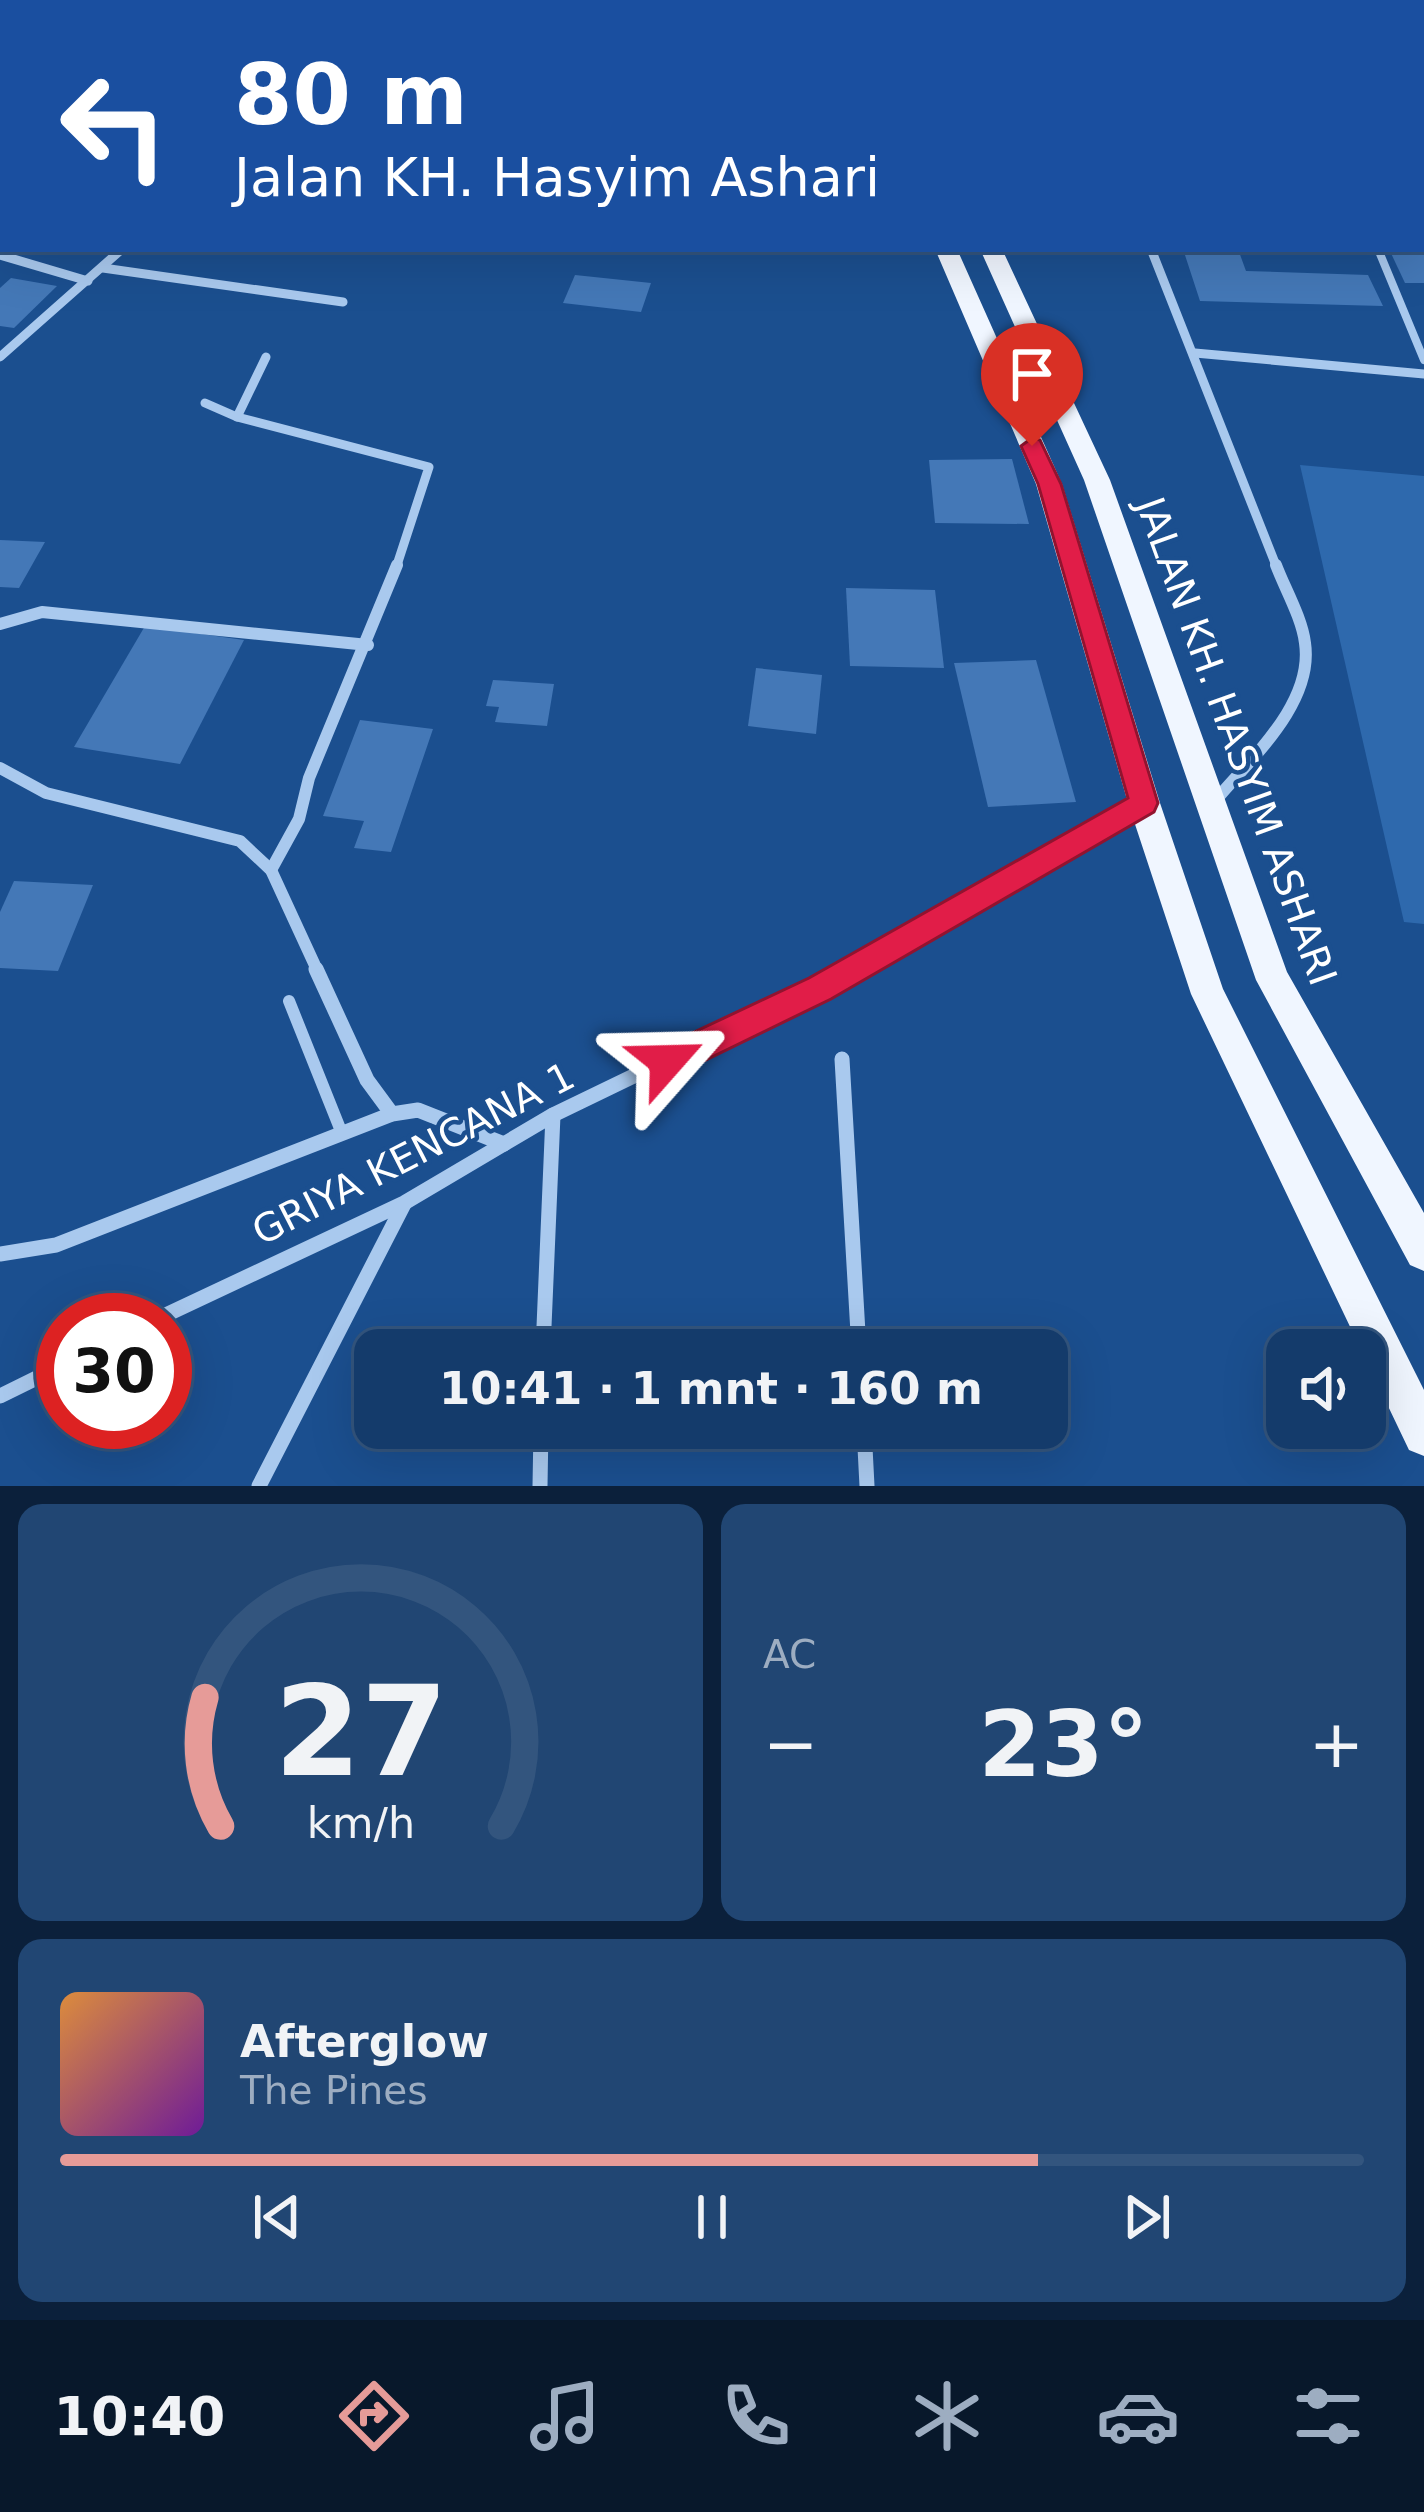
<!DOCTYPE html>
<html lang="id">
<meta charset="utf-8">
<style>
:root{--surface:#143b6b;--page:#214673;--text:#f1f3f6;--muted:#9dadc1;--line:#33557e;--accent:#e69b98}
body{margin:0;font-family:"DejaVu Sans",sans-serif;background:var(--page);color:var(--text);height:100vh;display:flex;flex-direction:column;font-size:45px;white-space:nowrap}
*{box-sizing:border-box;margin:0}
p{font-size:39px;color:var(--muted)}
.icon{flex:none;width:66px;height:66px;fill:none;stroke:currentColor;stroke-width:2;stroke-linecap:round;stroke-linejoin:round}
.map{position:relative;height:1486px;overflow:hidden}
.drawer{display:flex;flex-direction:column;gap:18px;padding:18px;background:#0b203b;flex:1}
.drawer>*{flex:none}
.banner{position:absolute;left:0px;top:0px;width:1425px;height:252px;box-shadow:0 12px 48px #0002,0 0 0 3px var(--line);background:#1a4fa0;color:#fff;overflow:hidden}
.tools{position:absolute;left:1266px;top:1329px;display:grid;gap:24px}
.tools a{display:grid;place-items:center;width:120px;height:120px;border-radius:24px;background:var(--surface);box-shadow:0 12px 48px #0002,0 0 0 3px var(--line);font-size:60px}
.speed{position:absolute;left:36px;top:1293px;display:flex;gap:24px;font-size:60px;font-weight:700;text-align:center}
.speed>*{display:grid;place-content:center;width:156px;height:156px;border-radius:50%;background:var(--surface);box-shadow:0 12px 48px #0002,0 0 0 3px var(--line);line-height:1}
.speed .limit{border:18px solid #d22;background:#fff;color:#111}
.pin{position:absolute;display:grid;place-items:center;width:102px;height:102px;color:#fff;margin:-123px -51px;border-radius:50% 50% 50% 0;rotate:-45deg;box-shadow:0 0 12px #0007}
.pin .icon{rotate:45deg}
.me{position:absolute;width:132px;margin:-66px;rotate:65deg;stroke-linejoin:round;filter:drop-shadow(0 0 9px #0008)}
.turn{display:flex;align-items:center;gap:42px;height:252px;padding:0 36px;font-size:54px}
.turn .icon{width:156px;height:156px;stroke-width:2.5}
.turn b{display:block;font-size:84px;line-height:102px}
.big{font-size:90px;font-weight:700;line-height:1.1}
.drawer .widget{flex:1;display:flex;flex-direction:column;justify-content:center;gap:18px;min-width:0;padding:0 42px;border-radius:24px;background:var(--page)}
.drawer .dial{align-items:center;gap:0}
.dial svg{height:312px;overflow:visible;fill:none;stroke:var(--line);stroke-width:7;stroke-linecap:round;text-anchor:middle}
.dial text{fill:var(--text);stroke:none}
.song{display:flex;align-items:center;gap:36px}
.cover{width:144px;height:144px;border-radius:18px;background:linear-gradient(135deg,hsl(30 70% 55%),hsl(280 70% 35%))}
.played{height:12px;border-radius:6px;background:linear-gradient(90deg,var(--accent) 75%,var(--line) 75%)}
.keys{display:flex;justify-content:space-around;direction:ltr}
.heat{display:flex;justify-content:space-between;align-items:center;font-size:66px;direction:ltr}
.drawer .tiles{flex:1;display:grid;gap:18px;grid-template-columns:1fr 1fr}
.widget:last-child{grid-column:span 2}
.trip{position:absolute;left:354px;top:1329px;width:714px;height:120px;border-radius:24px;background:var(--surface);box-shadow:0 12px 48px #0002,0 0 0 3px var(--line);font-weight:700;line-height:120px;text-align:center}
.tabs{display:flex;height:192px;justify-content:space-around;align-items:center;background:#08182b;color:var(--muted)}
.tabs .icon{width:84px;height:84px}
.tabs .active{color:var(--accent)}
.tabs b{font-size:54px;color:var(--text)}
.map>svg:first-child{display:block}
.green{fill:#2e69ad}
.building{fill:#4478b7}
.lines{fill:none;stroke-linecap:round;stroke-linejoin:round}
.service-far1{stroke:#a9c9ee;stroke-width:8}
.service{stroke:#a9c9ee;stroke-width:12}
.minor-far2{stroke:#a9c9ee;stroke-width:9}
.minor-far1{stroke:#a9c9ee;stroke-width:12}
.minor{stroke:#a9c9ee;stroke-width:15}
.tertiary{fill:#a9c9ee;fill-rule:evenodd}
.primary{fill:#f0f6ff;fill-rule:evenodd}
.route{fill:#e11d48;stroke:#92132f;stroke-width:3}
.labels{text-anchor:middle;stroke-width:9;stroke-linejoin:round;paint-order:stroke}
.street-label{font-size:39px;fill:#fff;stroke:#1b4f8f}
</style>
<div class="map">
<svg width="1424" height="1486" viewBox="0 0 1424 1486">
<rect width="100%" height="100%" fill="#1b4f8f"/>
<polygon class="green" points="1300,465 1424,476 1424,924 1404,922"/>
<g class="building">
<polygon points="1183,249 1238,249 1246,271 1368,275 1383,306 1200,301"/>
<polygon points="1389,249 1424,249 1424,283 1405,283"/>
<polygon points="575,275 651,283 641,312 563,303"/>
<polygon points="11,278 57,286 14,328 0,326 0,288"/>
<polygon points="1012,459 1029,524 935,523 929,460"/>
<polygon points="0,540 45,542 19,588 0,587"/>
<polygon points="846,588 935,590 944,668 850,666"/>
<polygon points="145,626 244,640 180,764 74,747"/>
<polygon points="1036,660 1076,802 988,807 954,663"/>
<polygon points="756,668 822,675 816,734 748,726"/>
<polygon points="493,680 554,684 547,726 495,722 499,707 486,706"/>
<polygon points="360,720 433,729 391,852 354,848 364,821 323,816"/>
<polygon points="14,881 93,885 58,971 0,968 0,912"/>
</g>
<g class="lines">
<polyline class="service-far1" points="1378,249 1424,360"/>
<polyline class="service" points="289,1001 341,1131"/>
<g class="minor-far2">
<polyline points="1151,249 1277,568"/>
<polyline points="0,255 88,281"/>
<polyline points="103,268 343,302"/>
<polyline points="1195,353 1424,374"/>
<polyline points="0,357 122,249"/>
<polyline points="205,403 237,417 429,467 396,568"/>
<polyline points="237,417 266,357"/>
</g>
<g class="minor-far1">
<polyline points="0,624 42,612 368,645"/>
<polyline points="0,768 46,793 240,841 271,870 318,972"/>
<path d="M1215 801C1250 759 1314 704 1305 643 1302 618 1285 589 1276 565"/>
<polyline points="271,870 299,819 309,778 397,565"/>
<polyline points="849,972 1142,804"/>
</g>
<g class="minor">
<polyline points="316,969 367,1080 392,1114"/>
<polyline points="842,1059 859,1350"/>
<polyline points="0,1254 56,1245 392,1114 418,1110 504,1144"/>
<polyline points="155,1320 404,1203 553,1115 855,969"/>
<polyline points="543,1350 553,1115"/>
<polyline points="0,1396 63,1365"/>
<polyline points="864,1428 867,1486"/>
<polyline points="259,1486 404,1204"/>
<polyline points="540,1486 541,1428"/>
</g>
<polygon class="tertiary" points="831,0 844,0 846,3 833,3"/>
<g class="primary">
<polygon points="202,0 230,0 232,3 204,3"/>
<polygon points="935,249 957,249 1062,484 1160,803 1223,989 1424,1390 1424,1456 1409,1450 1191,994 1128,803 1036,484"/>
<polygon points="980,249 1002,249 1110,480 1287,972 1424,1213 1424,1271 1410,1265 1256,980 1084,480"/>
</g>
</g>
<polygon class="route" points="1032,438 1040,440 1061,484 1158,803 1154,812 831,999 679,1073 667,1077 656,1073 651,1061 656,1050 809,978 1128,798 1038,484 1021,446"/>
<g class="labels">
<g class="street-label">
<text transform="translate(1237 741) rotate(70)" y="14">JALAN KH. HASYIM ASHARI</text>
<text transform="translate(413 1153) rotate(-27)" y="14">GRIYA KENCANA 1</text>
</g>
</g>
</svg>
<div class="tools">
<a><svg class="icon" aria-label="sound" viewBox="0 0 24 24"><path d="M4 9h4l5-4v14l-5-4H4zM17 9q2 3 0 6"/></svg></a>
</div>
<div class="speed"><div class="limit">30</div></div>
<div class="pin" style="left:1032px;top:446px;background:#d93025"><svg class="icon" aria-label="arrive" viewBox="0 0 24 24"><path d="M6 21V4h12l-3 4 3 4H6"/></svg></div>
<svg class="me" style="left:667px;top:1061px" viewBox="-20 -20 40 40"><path d="M0-17L14 15 0 8-14 15z" fill="#e11d48" stroke="#fff" stroke-width="4"/></svg>
<div class="trip">10:41 · 1 mnt · 160 m</div>
<div class="banner">
<div class="turn"><svg class="icon" aria-label="left" viewBox="0 0 24 24"><path d="M17 20v-9H6M10 6l-5 5 5 5"/></svg><div><b>80 m</b>Jalan KH. Hasyim Ashari</div></div>
</div>
</div>
<section class="drawer">
<div class="tiles">
<div class="widget dial"><svg viewBox="0 0 100 80">
<path d="M14 69A42 42 0 1 1 86 69"/>
<path d="M14 69A42 42 0 0 1 10 36" stroke="#e69b98"/>
<text x="50" y="56" font-size="32" font-weight="700">27</text>
<text x="50" y="72" font-size="11">km/h</text>
</svg></div>
<div class="widget"><p>AC</p>
<div class="heat"><a>−</a><b class="big">23°</b><a>+</a></div>
</div>
<div class="widget">
<div class="song"><i class="cover"></i><div><b>Afterglow</b><p>The Pines</p></div></div>
<div class="played"></div>
<div class="keys"><svg class="icon" aria-label="previous" viewBox="0 0 24 24"><path d="M18 5L8 12l10 7zM5 5v14"/></svg><svg class="icon" aria-label="pause" viewBox="0 0 24 24"><path d="M8 5v14M16 5v14"/></svg><svg class="icon" aria-label="next" viewBox="0 0 24 24"><path d="M6 5l10 7-10 7zM19 5v14"/></svg></div>
</div>
</div>
</section>
<nav class="tabs">
<b>10:40</b>
<svg class="icon active" aria-label="directions" viewBox="0 0 24 24"><path d="M12 3l9 9-9 9-9-9zM9 14v-3h6M13 9l2 2-2 2"/></svg>
<svg class="icon" aria-label="music" viewBox="0 0 24 24"><path d="M9 18V5l10-2v13"/><circle cx="6" cy="18" r="3"/><circle cx="16" cy="16" r="3"/></svg>
<svg class="icon" aria-label="phone" viewBox="0 0 24 24"><path d="M5 4h4l2 5-3 2q2 4 5 5l2-3 5 2v4C11 20 4 13 5 4z"/></svg>
<svg class="icon" aria-label="climate" viewBox="0 0 24 24"><path d="M12 3v18M4 7l16 10M4 17L20 7"/></svg>
<svg class="icon" aria-label="car" viewBox="0 0 24 24"><path d="M5 17H2v-5l4-1 3-4h7l3 4 3 1v5h-3M9 17h6M6 11h13"/><circle cx="7" cy="17" r="2"/><circle cx="17" cy="17" r="2"/></svg>
<svg class="icon" aria-label="filters" viewBox="0 0 24 24"><path d="M4 7h16M4 17h16"/><circle cx="9" cy="7" r="2"/><circle cx="15" cy="17" r="2"/></svg>
</nav>
